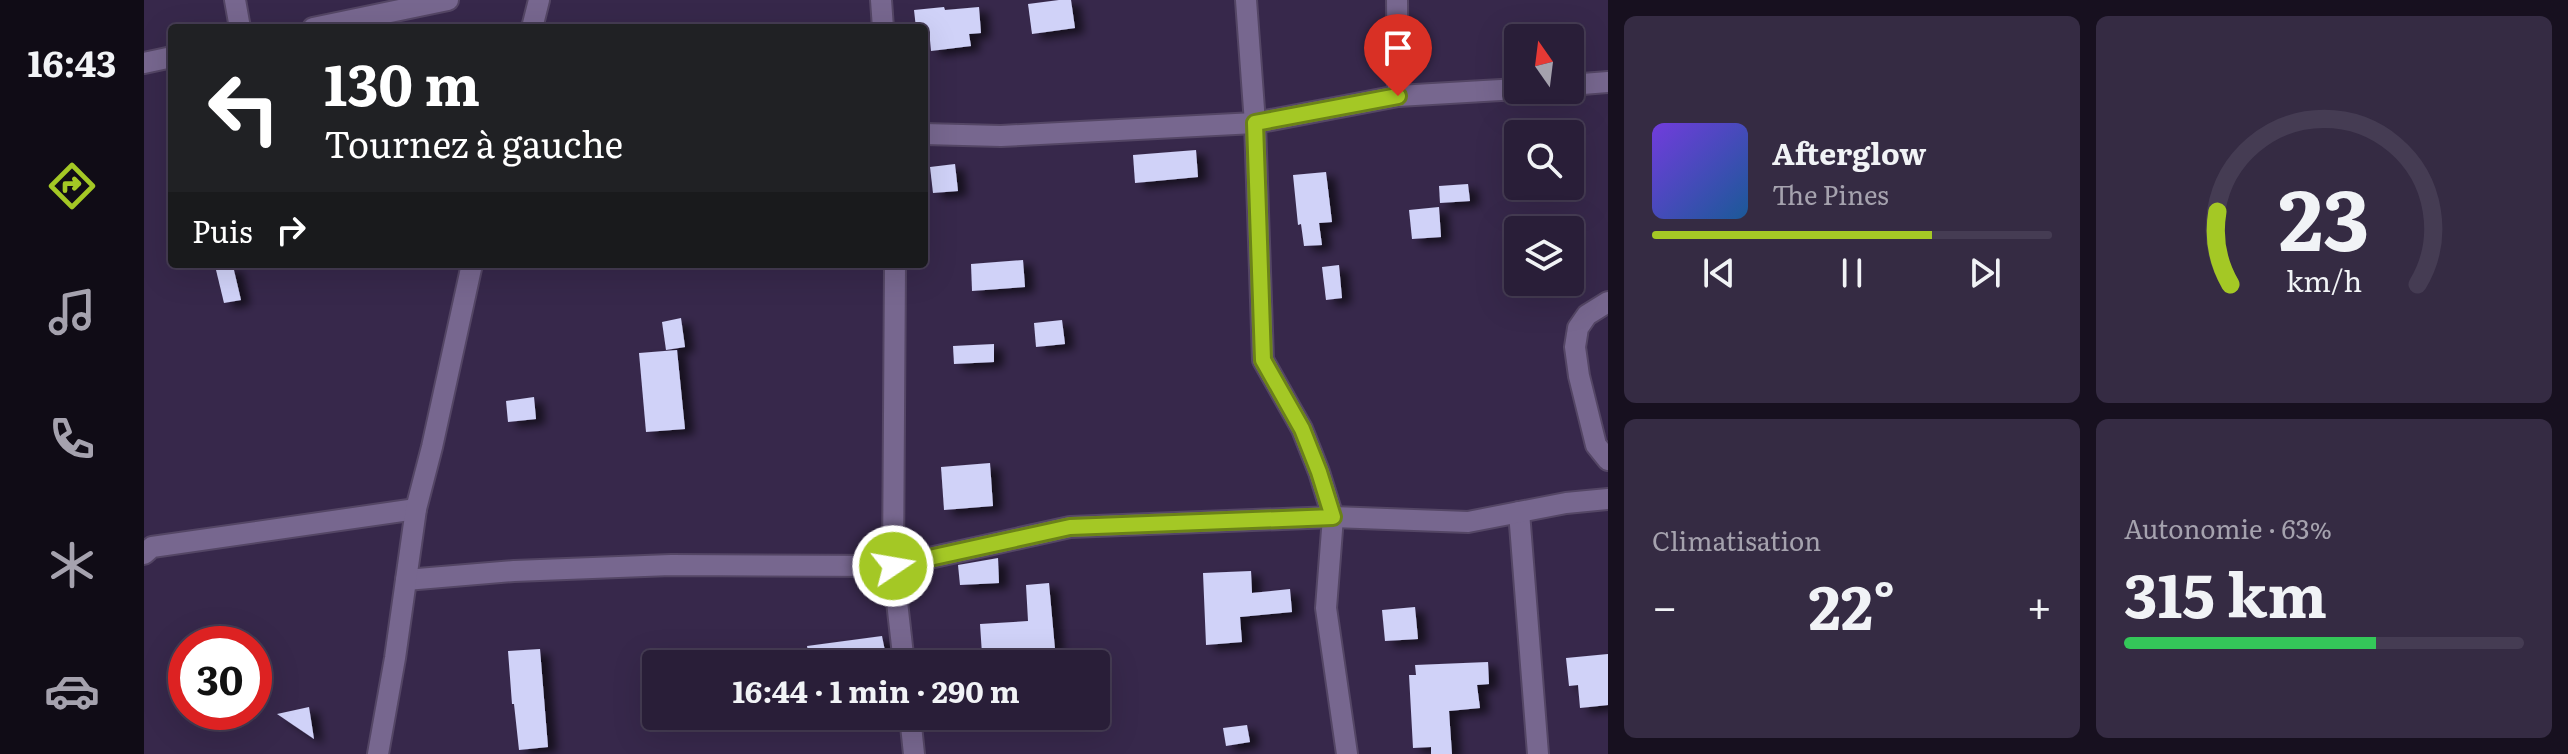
<!DOCTYPE html>
<html lang="fr">
<meta charset="utf-8">
<style>
:root{--surface:#291e38;--page:#352b43;--text:#f1f3f6;--muted:#a5a2ae;--line:#453c53;--accent:#a4c825}
body{margin:0;font-family:Literata,serif;background:var(--page);color:var(--text);height:100vh;display:flex;flex-direction:column;font-size:30px;white-space:nowrap}
*{box-sizing:border-box;margin:0}
p{font-size:26px;color:var(--muted)}
.icon{flex:none;width:44px;height:44px;fill:none;stroke:currentColor;stroke-width:2;stroke-linecap:round;stroke-linejoin:round}
.map{position:relative;flex:1;overflow:hidden}
.details{display:flex;flex-direction:column;gap:16px;padding:16px;background:#17101f;width:960px}
.details>*{flex:none}
.top-card{position:absolute;left:24px;top:24px;width:760px;height:244px;border-radius:8px;box-shadow:0 8px 32px #0002,0 0 0 2px var(--line);background:#202124;color:#fff;overflow:hidden}
.needle{width:52px;rotate:346deg}
.controls{position:absolute;left:1360px;top:24px;display:grid;gap:16px}
.controls a{display:grid;place-items:center;width:80px;height:80px;border-radius:8px;background:var(--surface);box-shadow:0 8px 32px #0002,0 0 0 2px var(--line);font-size:40px}
.speed{position:absolute;left:24px;top:626px;display:flex;gap:16px;font-size:40px;font-weight:700;text-align:center}
.speed>*{display:grid;place-content:center;width:104px;height:104px;border-radius:50%;background:var(--surface);box-shadow:0 8px 32px #0002,0 0 0 2px var(--line);line-height:1}
.speed .limit{border:12px solid #d22;background:#fff;color:#111}
.pin{position:absolute;display:grid;place-items:center;width:68px;height:68px;color:#fff;margin:-82px -34px;border-radius:50% 50% 50% 0;rotate:-45deg;box-shadow:0 0 8px #0007}
.pin .icon{rotate:45deg}
.me{position:absolute;width:88px;margin:-44px;rotate:78deg;stroke-linejoin:round;filter:drop-shadow(0 0 6px #0008)}
.turn{display:flex;align-items:center;gap:28px;height:168px;padding:0 24px;font-size:36px}
.turn .icon{width:104px;height:104px;stroke-width:2.5}
.turn b{display:block;font-size:56px;line-height:68px}
.then{display:flex;align-items:center;height:76px;padding:0 24px;background:#0003;gap:16px;font-size:30px}
.big{font-size:60px;font-weight:700;line-height:1.1}
.details .tile{flex:1;display:flex;flex-direction:column;justify-content:center;gap:12px;min-width:0;padding:0 28px;border-radius:12px;background:var(--page)}
.details .dial{align-items:center;gap:0}
.dial svg{height:208px;overflow:visible;fill:none;stroke:var(--line);stroke-width:7;stroke-linecap:round;text-anchor:middle}
.dial text{fill:var(--text);stroke:none}
.song{display:flex;align-items:center;gap:24px}
.cover{width:96px;height:96px;border-radius:12px;background:linear-gradient(135deg,hsl(260 70% 55%),hsl(210 70% 35%))}
.played{height:8px;border-radius:4px;background:linear-gradient(90deg,var(--accent) 70%,var(--line) 70%)}
.keys{display:flex;justify-content:space-around;direction:ltr}
.heat{display:flex;justify-content:space-between;align-items:center;font-size:44px;direction:ltr}
.charge{height:12px;border-radius:6px;background:linear-gradient(90deg,#34c759 63%,var(--line) 0)}
.details .tiles{flex:1;display:grid;gap:16px;grid-template-columns:repeat(2,1fr)}
.trip{position:absolute;left:498px;top:650px;width:468px;height:80px;border-radius:8px;background:var(--surface);box-shadow:0 8px 32px #0002,0 0 0 2px var(--line);font-weight:700;line-height:80px;text-align:center}
main{display:flex;flex:1;min-height:0}
.tabs{display:flex;flex-direction:column;width:144px;justify-content:space-around;align-items:center;background:#100c16;color:var(--muted)}
.tabs .icon{width:56px;height:56px}
.tabs .active{color:var(--accent)}
.tabs b{font-size:36px;color:var(--text)}
.map>svg:first-child{display:block}
.building{fill:#d0d2f8;filter:url(#shadow)}
.lines{fill:none;stroke-linecap:round;stroke-linejoin:round}
.street-casing{stroke:#544665;stroke-width:24}
.street{stroke:#77678f;stroke-width:20}
.route-casing{stroke:#6b8218;stroke-width:20}
.route{stroke:#a4c825;stroke-width:14}
</style>
<main>
<nav class="tabs">
<b>16:43</b>
<svg class="icon active" aria-label="directions" viewBox="0 0 24 24"><path d="M12 3l9 9-9 9-9-9zM9 14v-3h6M13 9l2 2-2 2"/></svg>
<svg class="icon" aria-label="music" viewBox="0 0 24 24"><path d="M9 18V5l10-2v13"/><circle cx="6" cy="18" r="3"/><circle cx="16" cy="16" r="3"/></svg>
<svg class="icon" aria-label="phone" viewBox="0 0 24 24"><path d="M5 4h4l2 5-3 2q2 4 5 5l2-3 5 2v4C11 20 4 13 5 4z"/></svg>
<svg class="icon" aria-label="climate" viewBox="0 0 24 24"><path d="M12 3v18M4 7l16 10M4 17L20 7"/></svg>
<svg class="icon" aria-label="car" viewBox="0 0 24 24"><path d="M5 17H2v-5l4-1 3-4h7l3 4 3 1v5h-3M9 17h6M6 11h13"/><circle cx="7" cy="17" r="2"/><circle cx="17" cy="17" r="2"/></svg>
</nav>
<div class="map">
<svg width="1464" height="754" viewBox="0 0 1464 754">
<defs>
<filter id="shadow"><feDropShadow dx="9" dy="5" stdDeviation="4" flood-color="#0009"/></filter>
</defs>
<rect width="100%" height="100%" fill="#37284b"/>
<g class="building">
<polygon points="915,0 927,0 931,28 888,34 884,4"/>
<polygon points="800,7 801,10 835,7 837,33 825,34 827,46 787,51 786,40 780,40 780,28 772,28 770,10"/>
<polygon points="1052,150 1054,177 991,183 989,155"/>
<polygon points="811,164 814,191 789,193 786,167"/>
<polygon points="1182,172 1188,222 1175,223 1178,245 1160,246 1157,224 1154,225 1149,175"/>
<polygon points="1324,184 1326,201 1296,203 1295,186"/>
<polygon points="1295,207 1297,237 1268,239 1265,210"/>
<polygon points="879,260 881,287 828,291 827,264"/>
<polygon points="1195,265 1198,298 1182,300 1178,267"/>
<polygon points="89,266 97,300 80,303 72,270"/>
<polygon points="537,318 541,347 522,350 518,322"/>
<polygon points="918,320 921,344 892,347 890,323"/>
<polygon points="850,344 850,362 810,364 809,346"/>
<polygon points="533,350 541,429 502,432 495,353"/>
<polygon points="390,397 392,419 364,422 362,401"/>
<polygon points="846,463 849,506 800,510 797,467"/>
<polygon points="854,558 855,583 816,585 814,565"/>
<polygon points="1107,571 1108,593 1146,589 1148,612 1096,617 1098,642 1062,645 1059,573"/>
<polygon points="905,583 911,649 838,654 836,624 884,621 882,585"/>
<polygon points="1271,607 1274,639 1241,641 1238,610"/>
<polygon points="738,636 741,651 705,657 706,664 666,664 663,646"/>
<polygon points="396,649 404,747 375,750 370,704 368,704 364,651"/>
<polygon points="1464,654 1464,705 1436,708 1434,685 1425,686 1422,658"/>
<polygon points="1344,662 1345,684 1333,685 1336,708 1305,711 1308,754 1287,754 1287,747 1269,748 1265,675 1272,675 1271,665"/>
<polygon points="165,707 170,739 133,714"/>
<polygon points="1103,725 1106,742 1082,746 1079,728"/>
</g>
<g class="lines">
<defs>
<g id="street">
<polyline points="91,0 96,28"/>
<polyline points="737,0 739,28"/>
<polyline points="1102,0 1111,123 1119,360 1158,429 1175,472 1189,517 1182,608 1203,754"/>
<polyline points="1253,0 1254,96"/>
<polyline points="169,28 304,0"/>
<polyline points="388,28 395,0"/>
<polyline points="0,63 28,57"/>
<polyline points="1426,85 1464,82"/>
<polyline points="780,134 857,136 1111,123 1254,96 1374,89"/>
<polyline points="751,264 749,566 760,664"/>
<polyline points="1464,302 1443,315 1434,328 1431,347 1435,376 1452,445 1464,460"/>
<polyline points="1375,512 1394,754"/>
<polyline points="0,554 8,547 272,509"/>
<polyline points="262,580 370,571 527,565 749,566 926,527 1189,517 1324,522 1422,503 1464,499"/>
<polyline points="766,716 770,754"/>
<polyline points="234,754 251,658 272,509 288,447 328,264"/>
</g>
</defs>
<use href="#street" class="street-casing"/>
<use href="#street" class="street"/>
</g>
<g class="lines">
<defs>
<polyline id="route" points="749,566 926,527 1189,517 1175,472 1158,429 1119,360 1111,123 1254,96"/>
</defs>
<use href="#route" class="route-casing"/>
<use href="#route" class="route"/>
</g>
</svg>
<div class="controls">
<a><svg class="needle" viewBox="-14 -14 28 28"><path d="M0-13l5 13h-10z" fill="#e53935"/><path d="M0 13l5-13h-10z" fill="#a5a2ae"/></svg></a>
<a><svg class="icon" aria-label="search" viewBox="0 0 24 24"><circle cx="10" cy="10" r="6"/><path d="M15 15l6 6"/></svg></a>
<a><svg class="icon" aria-label="layers" viewBox="0 0 24 24"><path d="M12 4l9 5-9 5-9-5zM3 14l9 5 9-5"/></svg></a>
</div>
<div class="speed"><div class="limit">30</div></div>
<div class="pin" style="left:1254px;top:96px;background:#d93025"><svg class="icon" aria-label="arrive" viewBox="0 0 24 24"><path d="M6 21V4h12l-3 4 3 4H6"/></svg></div>
<svg class="me" style="left:749px;top:566px" viewBox="-20 -20 40 40"><circle r="17" fill="#a4c825" stroke="#fff" stroke-width="3"/><path d="M0-11L8 9 0 5-8 9z" fill="#fff"/></svg>
<div class="trip">16:44 · 1 min · 290 m</div>
<div class="top-card">
<div class="turn"><svg class="icon" aria-label="left" viewBox="0 0 24 24"><path d="M17 20v-9H6M10 6l-5 5 5 5"/></svg><div><b>130 m</b>Tournez à gauche</div></div>
<div class="then">Puis<svg class="icon" aria-label="right" viewBox="0 0 24 24"><path d="M7 20v-9h11M14 6l5 5-5 5"/></svg></div>
</div>
</div>
<section class="details">
<div class="tiles">
<div class="tile">
<div class="song"><i class="cover"></i><div><b>Afterglow</b><p>The Pines</p></div></div>
<div class="played"></div>
<div class="keys"><svg class="icon" aria-label="previous" viewBox="0 0 24 24"><path d="M18 5L8 12l10 7zM5 5v14"/></svg><svg class="icon" aria-label="pause" viewBox="0 0 24 24"><path d="M8 5v14M16 5v14"/></svg><svg class="icon" aria-label="next" viewBox="0 0 24 24"><path d="M6 5l10 7-10 7zM19 5v14"/></svg></div>
</div>
<div class="tile dial"><svg viewBox="0 0 100 80">
<path d="M14 69A42 42 0 1 1 86 69"/>
<path d="M14 69A42 42 0 0 1 9 41" stroke="#a4c825"/>
<text x="50" y="56" font-size="32" font-weight="700">23</text>
<text x="50" y="72" font-size="11">km/h</text>
</svg></div>
<div class="tile"><p>Climatisation</p>
<div class="heat"><a>−</a><b class="big">22°</b><a>+</a></div>
</div>
<div class="tile"><p>Autonomie · 63%</p><b class="big">315 km</b><div class="charge"></div></div>
</div>
</section>
</main>
